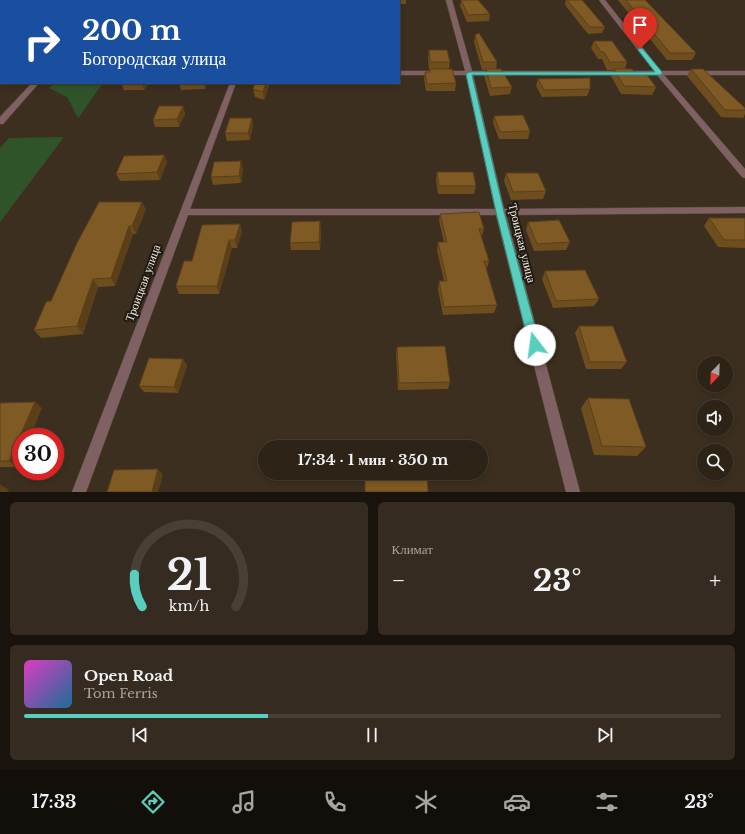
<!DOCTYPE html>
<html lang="ru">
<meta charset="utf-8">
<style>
:root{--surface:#2d2317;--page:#352b20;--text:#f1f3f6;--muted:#a7a4a1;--line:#484036;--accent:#58cebf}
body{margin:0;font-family:"Libre Baskerville",serif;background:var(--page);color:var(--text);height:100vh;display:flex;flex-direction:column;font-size:15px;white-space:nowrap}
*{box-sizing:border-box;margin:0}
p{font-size:13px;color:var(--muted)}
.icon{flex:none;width:22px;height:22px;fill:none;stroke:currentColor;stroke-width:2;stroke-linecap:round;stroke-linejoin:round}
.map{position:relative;height:492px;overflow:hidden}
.sheet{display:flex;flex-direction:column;gap:10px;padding:10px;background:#19130d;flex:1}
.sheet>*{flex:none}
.top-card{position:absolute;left:0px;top:0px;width:400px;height:84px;box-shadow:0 2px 6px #0003,0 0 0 1px var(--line);background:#1a4fa0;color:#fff;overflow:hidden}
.needle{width:26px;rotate:203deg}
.tools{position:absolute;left:697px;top:356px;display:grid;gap:8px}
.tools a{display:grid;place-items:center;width:36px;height:36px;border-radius:50%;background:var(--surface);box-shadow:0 2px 6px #0003,0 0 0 1px var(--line);font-size:20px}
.speed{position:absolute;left:12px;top:428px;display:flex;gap:8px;font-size:20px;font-weight:700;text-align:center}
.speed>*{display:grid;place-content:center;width:52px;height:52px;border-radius:50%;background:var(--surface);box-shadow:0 2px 6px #0003,0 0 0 1px var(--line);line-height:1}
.speed .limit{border:6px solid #d22;background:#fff;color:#111}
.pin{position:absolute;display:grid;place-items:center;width:34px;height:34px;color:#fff;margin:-41px -17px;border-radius:50% 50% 50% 0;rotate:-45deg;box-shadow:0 0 4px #0007}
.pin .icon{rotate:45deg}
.me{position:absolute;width:44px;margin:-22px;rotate:345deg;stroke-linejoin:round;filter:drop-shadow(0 0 3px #0008)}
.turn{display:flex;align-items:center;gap:14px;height:84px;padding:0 16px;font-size:18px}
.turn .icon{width:52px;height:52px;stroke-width:2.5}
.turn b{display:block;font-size:28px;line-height:34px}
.big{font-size:30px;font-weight:700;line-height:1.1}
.sheet .widget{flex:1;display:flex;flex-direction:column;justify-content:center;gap:6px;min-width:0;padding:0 14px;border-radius:6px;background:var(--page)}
.sheet .dial{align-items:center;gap:0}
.dial svg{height:104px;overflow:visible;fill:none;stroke:var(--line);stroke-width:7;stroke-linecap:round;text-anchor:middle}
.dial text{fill:var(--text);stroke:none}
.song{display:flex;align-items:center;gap:12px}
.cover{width:48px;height:48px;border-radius:6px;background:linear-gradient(135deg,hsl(310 70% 55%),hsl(200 70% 35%))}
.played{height:4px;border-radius:2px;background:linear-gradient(90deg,var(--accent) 35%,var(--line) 35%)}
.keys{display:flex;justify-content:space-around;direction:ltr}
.heat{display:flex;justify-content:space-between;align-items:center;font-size:22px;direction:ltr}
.sheet .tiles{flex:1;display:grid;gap:10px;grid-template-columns:1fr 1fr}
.widget:last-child{grid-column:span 2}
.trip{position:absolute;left:258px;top:440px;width:230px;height:40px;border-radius:20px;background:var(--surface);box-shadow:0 2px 6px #0003,0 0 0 1px var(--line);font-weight:700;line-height:40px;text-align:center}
.menu{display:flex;height:64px;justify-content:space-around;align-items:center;background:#120e09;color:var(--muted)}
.menu .icon{width:28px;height:28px}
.menu .active{color:var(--accent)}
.menu b{font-size:18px;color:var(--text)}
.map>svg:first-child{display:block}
.green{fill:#30542a}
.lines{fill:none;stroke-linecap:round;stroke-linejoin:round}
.minor-casing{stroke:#5a4d3e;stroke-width:1}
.tertiary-casing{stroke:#5a4d3e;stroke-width:1}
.minor{fill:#7f6163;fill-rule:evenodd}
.tertiary{fill:#7f6163;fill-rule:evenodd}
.wall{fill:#6e4d1f}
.shaded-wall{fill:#5a3f19}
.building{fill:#805a24;stroke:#5a3f19}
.route{fill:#58cebf;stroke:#39867c}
.labels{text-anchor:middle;stroke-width:4;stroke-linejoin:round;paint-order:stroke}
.street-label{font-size:12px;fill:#f6ede3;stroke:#1e1911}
</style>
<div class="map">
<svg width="745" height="492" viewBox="0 0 745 492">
<rect width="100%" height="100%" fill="#3c2f1f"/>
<g class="green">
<polygon points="54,83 103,83 78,118 67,97 49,88"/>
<polygon points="64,137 0,222 0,148 9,138"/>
</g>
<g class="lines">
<defs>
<g id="minor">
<polygon points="261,0 267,0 260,1"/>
<polygon points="446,0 452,0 472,71 654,71 599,0 605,0 661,71 745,71 745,75 664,75 745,169 745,178 742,177 657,75 473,75 504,209 745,207 745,213 506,215 580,492 566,492 496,215 188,215 86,492 72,492 230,83 236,83 190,209 495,209 466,75 399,75 399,71 465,71"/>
</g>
<g id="tertiary">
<rect x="110" y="0" width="6" height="1"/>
<polygon points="32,83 39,83 3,124 0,124 0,117"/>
</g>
</defs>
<use href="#minor" class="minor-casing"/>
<use href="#tertiary" class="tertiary-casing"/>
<use href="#minor" class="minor"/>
<use href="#tertiary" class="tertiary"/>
</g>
<g class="wall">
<polygon points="391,0 406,0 406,4 399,4 399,1 391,1"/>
<polygon points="461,0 490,14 489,21 467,22 460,6"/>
<polygon points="566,0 582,0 605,27 602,33 588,34 565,5"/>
<polygon points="618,0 645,0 696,53 692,60 667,60"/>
<polygon points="475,35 497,62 496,69 512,87 510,94 490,96 484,76 486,70 482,70 474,42"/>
<polygon points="594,41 627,62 625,69 636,74 656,87 652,95 621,94 611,76 614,70 607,70 602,59 598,59 591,48"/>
<polygon points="429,50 450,62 449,69 456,83 455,91 426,91 424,79 425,72 430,72 430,70 429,70 428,57"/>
<polygon points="691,69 745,108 745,114 743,118 721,117 687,76"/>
<polygon points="538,79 590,89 587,96 542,97 536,86"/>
<polygon points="121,83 149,83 144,90 124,90"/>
<polygon points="179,83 207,83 205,89 181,90"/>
<polygon points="270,83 264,100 255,97 253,89"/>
<polygon points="183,106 185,114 179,127 155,127 153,120"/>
<polygon points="494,116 530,131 528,139 499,139 493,123"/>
<polygon points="252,118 253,125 250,140 227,141 225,133"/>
<polygon points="164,155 167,162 160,180 120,181 116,174"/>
<polygon points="243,169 241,183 213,185 211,177"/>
<polygon points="437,172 476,186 474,194 438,194 436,180"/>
<polygon points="506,173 546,191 543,199 511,200 504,181"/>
<polygon points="146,209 136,234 133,234 115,286 98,287 83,334 41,338 34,330 51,301"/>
<polygon points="440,214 484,229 482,236 481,236 489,261 487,268 486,268 497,305 494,313 443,315 438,289 439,281 444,281 437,250 438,242 444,242 439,221"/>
<polygon points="709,218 745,218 745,248 718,247 704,226"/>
<polygon points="528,222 570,242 566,250 534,251 526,230"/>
<polygon points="240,224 242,232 237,248 232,248 219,294 179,294 176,286 192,261"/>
<polygon points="321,229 320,250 291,250 290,243"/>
<polygon points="545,271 599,299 594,306 553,308 542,279"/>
<polygon points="579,326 627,362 621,369 586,369 575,333"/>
<polygon points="397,347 450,382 448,389 398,390 396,354"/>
<polygon points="183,359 187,366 178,393 144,392 139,386"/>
<polygon points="588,398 646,447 637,456 594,455 581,408"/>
<polygon points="0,403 42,408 21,437 21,458 18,467 0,467"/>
</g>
<g class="shaded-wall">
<polygon points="141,83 149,83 144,90"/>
<polygon points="203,83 207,83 205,89"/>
<polygon points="266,83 270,83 264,100 263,92"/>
<polygon points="183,106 185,114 179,127 177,119"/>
<polygon points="252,118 253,125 250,140 248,133"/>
<polygon points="164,155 167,162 160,180 157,172"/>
<polygon points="241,161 243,169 241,183 239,176"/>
<polygon points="142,202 146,209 136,234 132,226"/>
<polygon points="320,221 321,229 320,250 319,242"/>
<polygon points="240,224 242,232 237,248 235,240"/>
<polygon points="129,226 133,234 115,286 111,278"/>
<polygon points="229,240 232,248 219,294 217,286"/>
<polygon points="93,279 98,287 83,334 77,326"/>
<polygon points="183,359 187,366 178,393 174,387"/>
<polygon points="35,402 42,408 30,437 21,437 21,458 18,467 9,461"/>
<polygon points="158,469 163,475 158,492 152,492"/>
<polygon points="0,484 9,490 8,492 0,492"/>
</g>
<g class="building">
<polygon points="461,0 478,0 490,14 468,15"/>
<polygon points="567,0 582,0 605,27 590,27"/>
<polygon points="626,0 645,0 696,53 670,53"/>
<polygon points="479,33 497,62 483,62 475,35"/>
<polygon points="594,41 612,41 627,62 610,62 604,52 601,52"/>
<polygon points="429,50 447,50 450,62 430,62"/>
<polygon points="430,69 452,69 456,83 427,84 425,72 430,72"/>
<polygon points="486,69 501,69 512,87 491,88"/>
<polygon points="614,69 632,69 636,74 647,75 656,87 624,86"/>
<polygon points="691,69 703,69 745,108 745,110 725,110"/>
<polygon points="590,78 590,89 544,90 538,79"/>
<polygon points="255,83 266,83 263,92 253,89"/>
<polygon points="159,106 183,106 177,119 153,120"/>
<polygon points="523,115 530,131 500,132 494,116"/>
<polygon points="230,118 252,118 248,133 225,133"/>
<polygon points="164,155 157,172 116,174 124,156"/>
<polygon points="241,161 239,176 211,177 214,162"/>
<polygon points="437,172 473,172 476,186 439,186"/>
<polygon points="506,173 538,173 546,191 513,192"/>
<polygon points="99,202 142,202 132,226 129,226 111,278 93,279 77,326 34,330 46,302 51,301 77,243"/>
<polygon points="479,212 484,229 479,229 489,261 484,261 497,305 444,307 439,281 447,281 438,242 447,242 440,214"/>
<polygon points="709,218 745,218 745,240 724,240"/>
<polygon points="559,220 570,242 537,244 528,222"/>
<polygon points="320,221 319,242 290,243 292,222"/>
<polygon points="240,224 235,240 229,240 217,286 176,286 184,261 192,261 202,225"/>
<polygon points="585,270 599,299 556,301 545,271"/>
<polygon points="579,326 613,326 627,362 590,362"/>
<polygon points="445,346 450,382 399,383 397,347"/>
<polygon points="149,358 183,359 174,387 139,386"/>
<polygon points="588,398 629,399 646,447 602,446"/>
<polygon points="35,402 9,461 0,461 0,403"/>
<polygon points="158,469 152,492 107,492 114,470"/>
<polygon points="365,473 427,473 428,492 365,492"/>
</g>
<polygon class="route" points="638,48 642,48 662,72 662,75 472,75 504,212 540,345 538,348 535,349 531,348 529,345 496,212 466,74 469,72 655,72 638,50"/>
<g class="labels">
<g class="street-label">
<text transform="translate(522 243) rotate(76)" y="4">Троицкая улица</text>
<text transform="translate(143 283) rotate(-70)" y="4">Троицкая улица</text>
</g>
</g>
</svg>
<div class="tools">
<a><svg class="needle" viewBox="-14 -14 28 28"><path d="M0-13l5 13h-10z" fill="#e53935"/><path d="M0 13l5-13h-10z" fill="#a7a4a1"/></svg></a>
<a><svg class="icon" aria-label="sound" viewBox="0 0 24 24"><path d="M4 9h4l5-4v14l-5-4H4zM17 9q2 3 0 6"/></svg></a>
<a><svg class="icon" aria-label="search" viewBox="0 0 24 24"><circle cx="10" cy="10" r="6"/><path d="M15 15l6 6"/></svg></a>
</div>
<div class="speed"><div class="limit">30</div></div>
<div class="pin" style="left:640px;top:49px;background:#d93025"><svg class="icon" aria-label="arrive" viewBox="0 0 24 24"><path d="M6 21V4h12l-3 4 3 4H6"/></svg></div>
<svg class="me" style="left:535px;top:345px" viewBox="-20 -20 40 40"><circle r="19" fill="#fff"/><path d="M0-13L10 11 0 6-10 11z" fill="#58cebf"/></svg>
<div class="trip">17:34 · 1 мин · 350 m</div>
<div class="top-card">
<div class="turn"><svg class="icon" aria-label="right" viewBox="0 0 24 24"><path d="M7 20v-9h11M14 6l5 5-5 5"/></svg><div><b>200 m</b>Богородская улица</div></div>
</div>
</div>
<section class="sheet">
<div class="tiles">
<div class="widget dial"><svg viewBox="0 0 100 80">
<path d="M14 69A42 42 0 1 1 86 69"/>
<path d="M14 69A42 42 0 0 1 8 44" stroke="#58cebf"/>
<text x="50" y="56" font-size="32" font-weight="700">21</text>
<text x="50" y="72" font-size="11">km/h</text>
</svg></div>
<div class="widget"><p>Климат</p>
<div class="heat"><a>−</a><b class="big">23°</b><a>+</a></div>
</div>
<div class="widget">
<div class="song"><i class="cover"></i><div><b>Open Road</b><p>Tom Ferris</p></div></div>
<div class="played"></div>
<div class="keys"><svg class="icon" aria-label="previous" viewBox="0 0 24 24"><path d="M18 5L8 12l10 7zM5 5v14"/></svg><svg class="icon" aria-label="pause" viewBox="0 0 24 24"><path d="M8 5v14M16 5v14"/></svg><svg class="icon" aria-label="next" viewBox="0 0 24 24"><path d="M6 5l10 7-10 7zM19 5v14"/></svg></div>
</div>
</div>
</section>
<nav class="menu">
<b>17:33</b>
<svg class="icon active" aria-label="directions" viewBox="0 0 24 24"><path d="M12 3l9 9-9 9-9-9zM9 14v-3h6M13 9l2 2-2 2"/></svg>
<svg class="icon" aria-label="music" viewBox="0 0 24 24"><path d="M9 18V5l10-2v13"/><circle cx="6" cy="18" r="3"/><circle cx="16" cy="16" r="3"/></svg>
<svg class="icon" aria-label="phone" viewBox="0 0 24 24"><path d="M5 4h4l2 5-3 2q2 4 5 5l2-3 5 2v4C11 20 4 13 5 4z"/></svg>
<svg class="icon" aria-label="climate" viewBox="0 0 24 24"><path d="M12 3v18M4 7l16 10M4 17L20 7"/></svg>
<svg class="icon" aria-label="car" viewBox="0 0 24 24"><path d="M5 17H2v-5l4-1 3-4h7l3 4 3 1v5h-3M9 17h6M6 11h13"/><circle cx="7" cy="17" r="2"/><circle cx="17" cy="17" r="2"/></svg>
<svg class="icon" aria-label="filters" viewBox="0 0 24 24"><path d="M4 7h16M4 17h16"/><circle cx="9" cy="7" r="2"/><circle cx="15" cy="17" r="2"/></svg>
<b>23°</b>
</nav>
